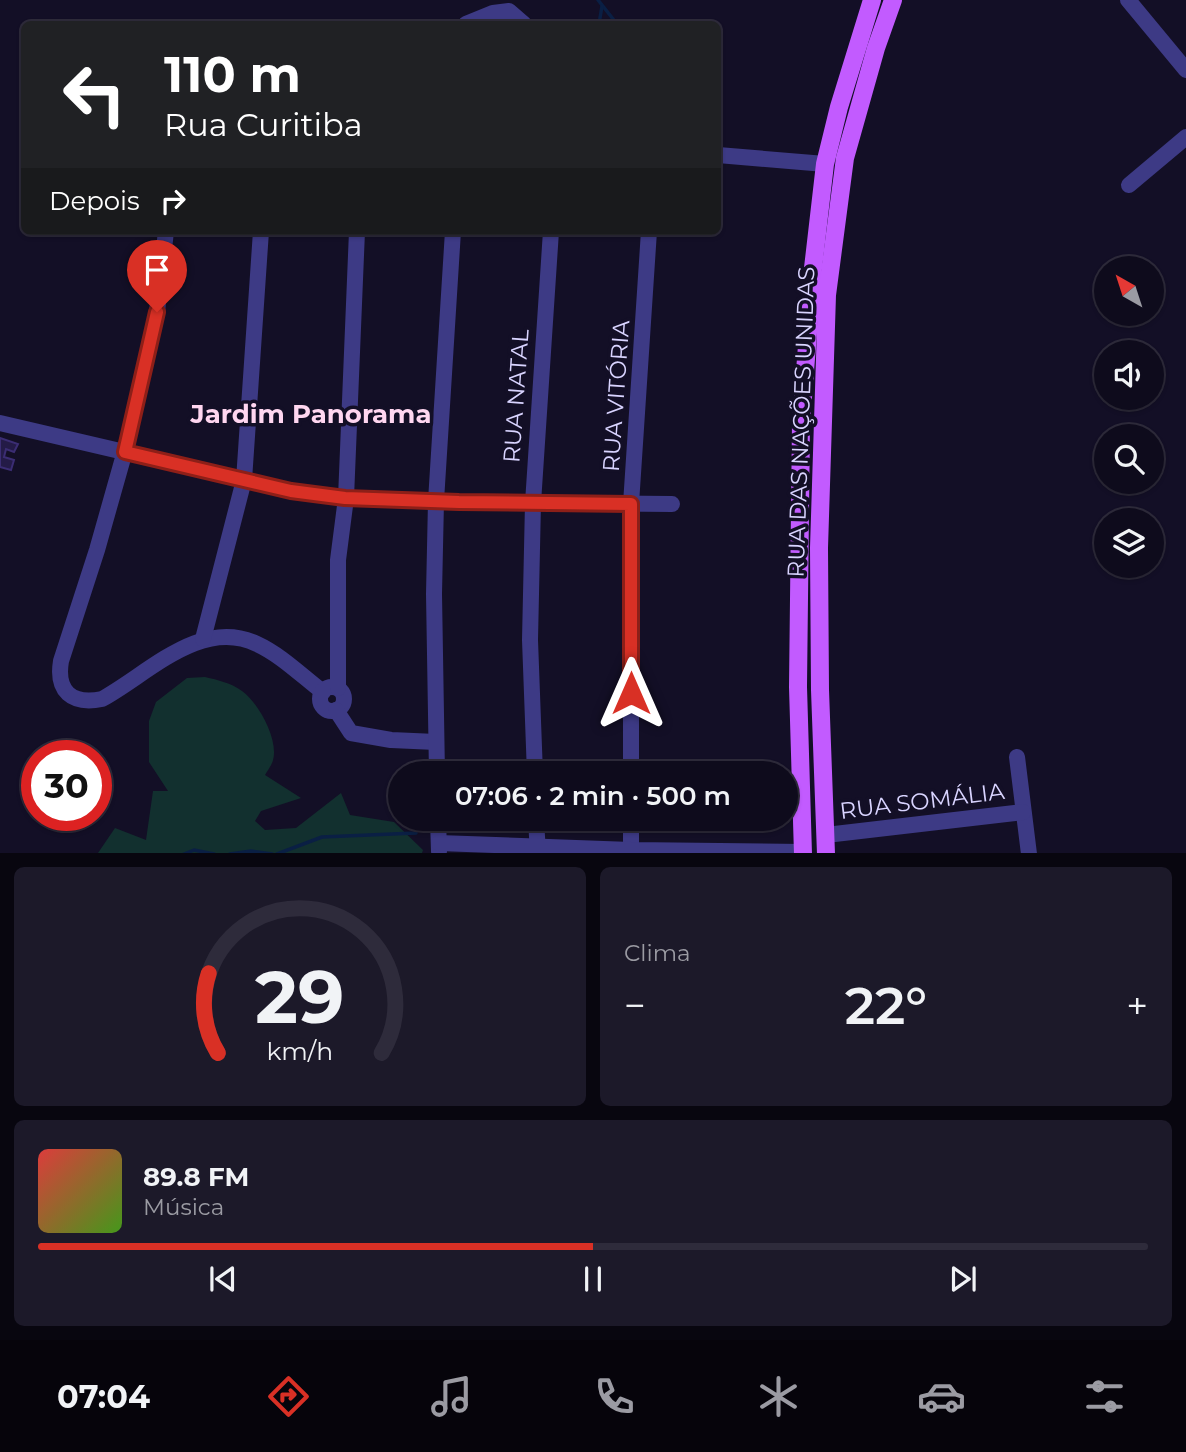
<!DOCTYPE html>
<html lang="pt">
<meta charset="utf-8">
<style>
:root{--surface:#0e0b1c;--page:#1c1929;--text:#f1f3f6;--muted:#9b9ba3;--line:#2e2b3b;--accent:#d93025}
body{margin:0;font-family:Montserrat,sans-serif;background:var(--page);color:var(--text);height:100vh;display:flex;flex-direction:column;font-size:26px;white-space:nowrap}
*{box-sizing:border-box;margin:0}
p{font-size:23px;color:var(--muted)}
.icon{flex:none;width:38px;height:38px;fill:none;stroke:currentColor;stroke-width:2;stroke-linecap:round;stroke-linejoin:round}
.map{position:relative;height:853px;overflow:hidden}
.details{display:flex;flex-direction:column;gap:14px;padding:14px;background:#08060f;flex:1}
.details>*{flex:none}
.guide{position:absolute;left:21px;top:21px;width:700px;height:214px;border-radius:10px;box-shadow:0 2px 5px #0004,0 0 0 2px var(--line);background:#202124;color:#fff;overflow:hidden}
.needle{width:46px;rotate:321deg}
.tools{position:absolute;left:1094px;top:256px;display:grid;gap:14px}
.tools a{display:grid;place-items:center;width:70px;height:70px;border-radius:50%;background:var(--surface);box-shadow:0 2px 5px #0004,0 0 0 2px var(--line);font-size:35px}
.speed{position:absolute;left:21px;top:740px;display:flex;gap:14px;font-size:35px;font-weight:700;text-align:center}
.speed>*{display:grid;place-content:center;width:91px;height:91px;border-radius:50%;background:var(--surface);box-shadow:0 2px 5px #0004,0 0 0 2px var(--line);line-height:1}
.speed .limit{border:10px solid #d22;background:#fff;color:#111}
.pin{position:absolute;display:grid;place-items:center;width:60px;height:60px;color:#fff;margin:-72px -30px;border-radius:50% 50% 50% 0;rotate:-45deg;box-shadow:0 0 7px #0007}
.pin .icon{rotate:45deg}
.me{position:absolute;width:77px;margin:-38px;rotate:0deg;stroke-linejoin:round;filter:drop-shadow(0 0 5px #0008)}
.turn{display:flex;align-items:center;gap:24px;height:147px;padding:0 28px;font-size:32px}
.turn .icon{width:91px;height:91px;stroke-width:2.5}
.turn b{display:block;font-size:49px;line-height:60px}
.then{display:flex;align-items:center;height:66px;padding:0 28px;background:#0003;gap:14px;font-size:26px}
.big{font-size:52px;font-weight:600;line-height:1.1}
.details .widget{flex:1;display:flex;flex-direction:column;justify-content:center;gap:10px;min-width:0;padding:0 24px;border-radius:10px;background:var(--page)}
.details .dial{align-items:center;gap:0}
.dial svg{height:182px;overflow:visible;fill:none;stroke:var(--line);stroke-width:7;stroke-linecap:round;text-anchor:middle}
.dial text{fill:var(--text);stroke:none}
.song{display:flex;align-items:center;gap:21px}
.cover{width:84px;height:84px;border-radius:10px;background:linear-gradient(135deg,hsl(0 70% 55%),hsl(100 70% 35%))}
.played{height:7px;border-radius:4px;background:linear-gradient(90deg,var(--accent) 50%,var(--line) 50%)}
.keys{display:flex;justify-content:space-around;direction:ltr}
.heat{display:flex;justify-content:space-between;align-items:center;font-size:38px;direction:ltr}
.details .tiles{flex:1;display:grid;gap:14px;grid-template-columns:1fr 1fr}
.widget:last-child{grid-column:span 2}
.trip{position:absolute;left:388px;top:761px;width:410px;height:70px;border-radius:35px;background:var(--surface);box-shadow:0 2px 5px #0004,0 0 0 2px var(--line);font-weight:600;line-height:70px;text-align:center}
.tab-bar{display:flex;height:112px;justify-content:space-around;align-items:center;background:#06040b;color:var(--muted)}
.tab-bar .icon{width:49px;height:49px}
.tab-bar .on{color:var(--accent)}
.tab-bar b{font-size:32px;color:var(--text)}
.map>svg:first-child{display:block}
.green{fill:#12302f}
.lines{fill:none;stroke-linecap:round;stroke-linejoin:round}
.stream{stroke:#0a1f44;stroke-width:3.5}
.building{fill:#241b47;stroke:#3b2d73;stroke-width:2}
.minor{stroke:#3d3a85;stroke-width:16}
.major{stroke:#c25bff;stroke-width:18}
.route-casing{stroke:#8d1f18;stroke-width:18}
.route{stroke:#d93025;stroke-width:12}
.labels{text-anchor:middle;stroke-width:7;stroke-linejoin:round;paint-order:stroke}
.street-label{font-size:23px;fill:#d9d4ff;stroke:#130f26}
.quarter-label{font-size:26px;font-weight:bold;fill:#ffd6f0;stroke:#130f26}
</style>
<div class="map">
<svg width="1186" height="854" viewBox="0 0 1186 854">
<rect width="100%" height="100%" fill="#130f26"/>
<path class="green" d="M205 677C218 680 231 683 242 691 258 702 279 740 273 760 272 765 267 771 265 775L301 798 261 811 255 821 265 830 296 828 341 793 350 815 394 822 423 850 422 853H98L115 828 146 840 153 791H168L149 762V721L156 702 187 678Z"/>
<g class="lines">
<g class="stream">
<polyline points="598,0 617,24"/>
<polyline points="599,24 602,6"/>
<polyline points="184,854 194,850 214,854"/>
<polyline points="230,854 251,851 272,854"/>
<polyline points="277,854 322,837 416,833"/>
</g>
</g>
<polygon class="building" points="0,438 18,444 14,452 6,449 4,457 14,460 11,470 0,467"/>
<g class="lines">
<g class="minor">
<polyline points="1128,0 1186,70"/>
<polyline points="466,24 493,13 509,11 524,24"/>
<polyline points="718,155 825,164"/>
<polyline points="1129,185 1186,137"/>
<path d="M166 231 157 312 125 451 97 550 61 661C56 691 71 705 102 699 148 674 201 617 257 644 281 655 302 676 323 692"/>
<polyline points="0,423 291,491 346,498 459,502 672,504"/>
<polyline points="203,639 244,480 261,231"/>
<circle cx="332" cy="699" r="12"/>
<polyline points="338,688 338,560 346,498 357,231"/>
<polyline points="336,710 351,733 391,740 436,742"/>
<polyline points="1017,757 1029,854"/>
<polyline points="437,774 434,594 436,501 453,231"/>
<polyline points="535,774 530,640 533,503 551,231"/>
<polyline points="631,774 631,504 649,231"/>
<polyline points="438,819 439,851"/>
<polyline points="536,819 538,854"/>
<polyline points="631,819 631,854"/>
<polyline points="826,835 1023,812"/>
<polyline points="439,843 631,850 803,852"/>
</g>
<g class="major">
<polyline points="803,854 798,687 801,423 813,268 825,164 839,107 872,0"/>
<polyline points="826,854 820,690 819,548 827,295 845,158 876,48 893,0"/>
</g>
</g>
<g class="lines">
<defs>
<polyline id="route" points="157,312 125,452 291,491 345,498 459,502 631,504 631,693"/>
</defs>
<use href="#route" class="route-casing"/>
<use href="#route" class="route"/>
</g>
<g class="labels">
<g class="street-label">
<text transform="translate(516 396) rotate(-86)" y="8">RUA NATAL</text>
<text transform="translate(616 396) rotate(-86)" y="8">RUA VITÓRIA</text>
<text transform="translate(801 422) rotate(-88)" y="8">RUA DAS NAÇÕES UNIDAS</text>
<text transform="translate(922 801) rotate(-7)" y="8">RUA SOMÁLIA</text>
</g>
<g class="quarter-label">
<text x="311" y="423">Jardim Panorama</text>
</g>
</g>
</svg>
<div class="tools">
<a><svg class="needle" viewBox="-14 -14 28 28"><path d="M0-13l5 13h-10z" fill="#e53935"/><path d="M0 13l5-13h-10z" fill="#9b9ba3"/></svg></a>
<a><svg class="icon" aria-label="sound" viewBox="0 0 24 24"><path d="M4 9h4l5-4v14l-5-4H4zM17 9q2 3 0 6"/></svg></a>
<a><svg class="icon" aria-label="search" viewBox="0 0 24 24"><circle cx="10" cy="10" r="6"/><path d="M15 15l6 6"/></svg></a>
<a><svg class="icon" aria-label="layers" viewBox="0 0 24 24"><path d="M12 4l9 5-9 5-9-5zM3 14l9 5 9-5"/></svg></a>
</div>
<div class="speed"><div class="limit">30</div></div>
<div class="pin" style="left:157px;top:312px;background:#d93025"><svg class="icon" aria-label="arrive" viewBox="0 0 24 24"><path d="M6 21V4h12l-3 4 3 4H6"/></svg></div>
<svg class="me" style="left:631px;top:693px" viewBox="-20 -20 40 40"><path d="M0-17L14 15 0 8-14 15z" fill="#d93025" stroke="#fff" stroke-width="4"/></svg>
<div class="trip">07:06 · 2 min · 500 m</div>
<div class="guide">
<div class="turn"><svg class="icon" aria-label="left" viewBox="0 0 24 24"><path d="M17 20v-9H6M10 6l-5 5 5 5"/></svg><div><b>110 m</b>Rua Curitiba</div></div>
<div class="then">Depois<svg class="icon" aria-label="right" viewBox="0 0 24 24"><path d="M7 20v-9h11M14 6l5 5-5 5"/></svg></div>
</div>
</div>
<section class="details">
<div class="tiles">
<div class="widget dial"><svg viewBox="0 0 100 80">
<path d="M14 69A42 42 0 1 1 86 69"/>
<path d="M14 69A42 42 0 0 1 10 34" stroke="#d93025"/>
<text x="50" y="56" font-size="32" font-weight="700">29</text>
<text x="50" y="72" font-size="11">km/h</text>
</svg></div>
<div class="widget"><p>Clima</p>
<div class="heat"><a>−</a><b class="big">22°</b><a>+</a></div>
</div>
<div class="widget">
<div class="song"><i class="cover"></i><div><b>89.8 FM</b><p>Música</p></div></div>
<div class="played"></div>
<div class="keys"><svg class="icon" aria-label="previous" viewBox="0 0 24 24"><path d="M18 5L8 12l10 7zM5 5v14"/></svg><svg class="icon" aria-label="pause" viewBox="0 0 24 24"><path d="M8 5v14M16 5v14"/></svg><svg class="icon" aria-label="next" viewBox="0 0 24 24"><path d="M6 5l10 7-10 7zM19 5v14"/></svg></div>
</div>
</div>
</section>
<nav class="tab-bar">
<b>07:04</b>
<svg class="icon on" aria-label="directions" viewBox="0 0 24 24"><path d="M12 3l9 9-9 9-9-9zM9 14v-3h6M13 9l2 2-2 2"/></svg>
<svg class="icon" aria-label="music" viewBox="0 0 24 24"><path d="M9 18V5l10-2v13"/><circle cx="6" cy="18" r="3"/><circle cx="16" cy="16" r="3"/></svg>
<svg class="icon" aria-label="phone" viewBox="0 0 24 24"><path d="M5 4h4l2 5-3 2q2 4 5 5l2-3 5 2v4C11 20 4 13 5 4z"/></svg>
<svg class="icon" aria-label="climate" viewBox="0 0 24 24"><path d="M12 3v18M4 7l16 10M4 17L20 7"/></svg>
<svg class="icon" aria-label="car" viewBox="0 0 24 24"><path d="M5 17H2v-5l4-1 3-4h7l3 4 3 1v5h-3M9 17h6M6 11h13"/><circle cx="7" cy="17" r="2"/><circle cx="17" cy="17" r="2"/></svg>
<svg class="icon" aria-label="filters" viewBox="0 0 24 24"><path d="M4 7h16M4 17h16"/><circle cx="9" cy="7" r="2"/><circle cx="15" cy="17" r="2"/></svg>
</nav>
